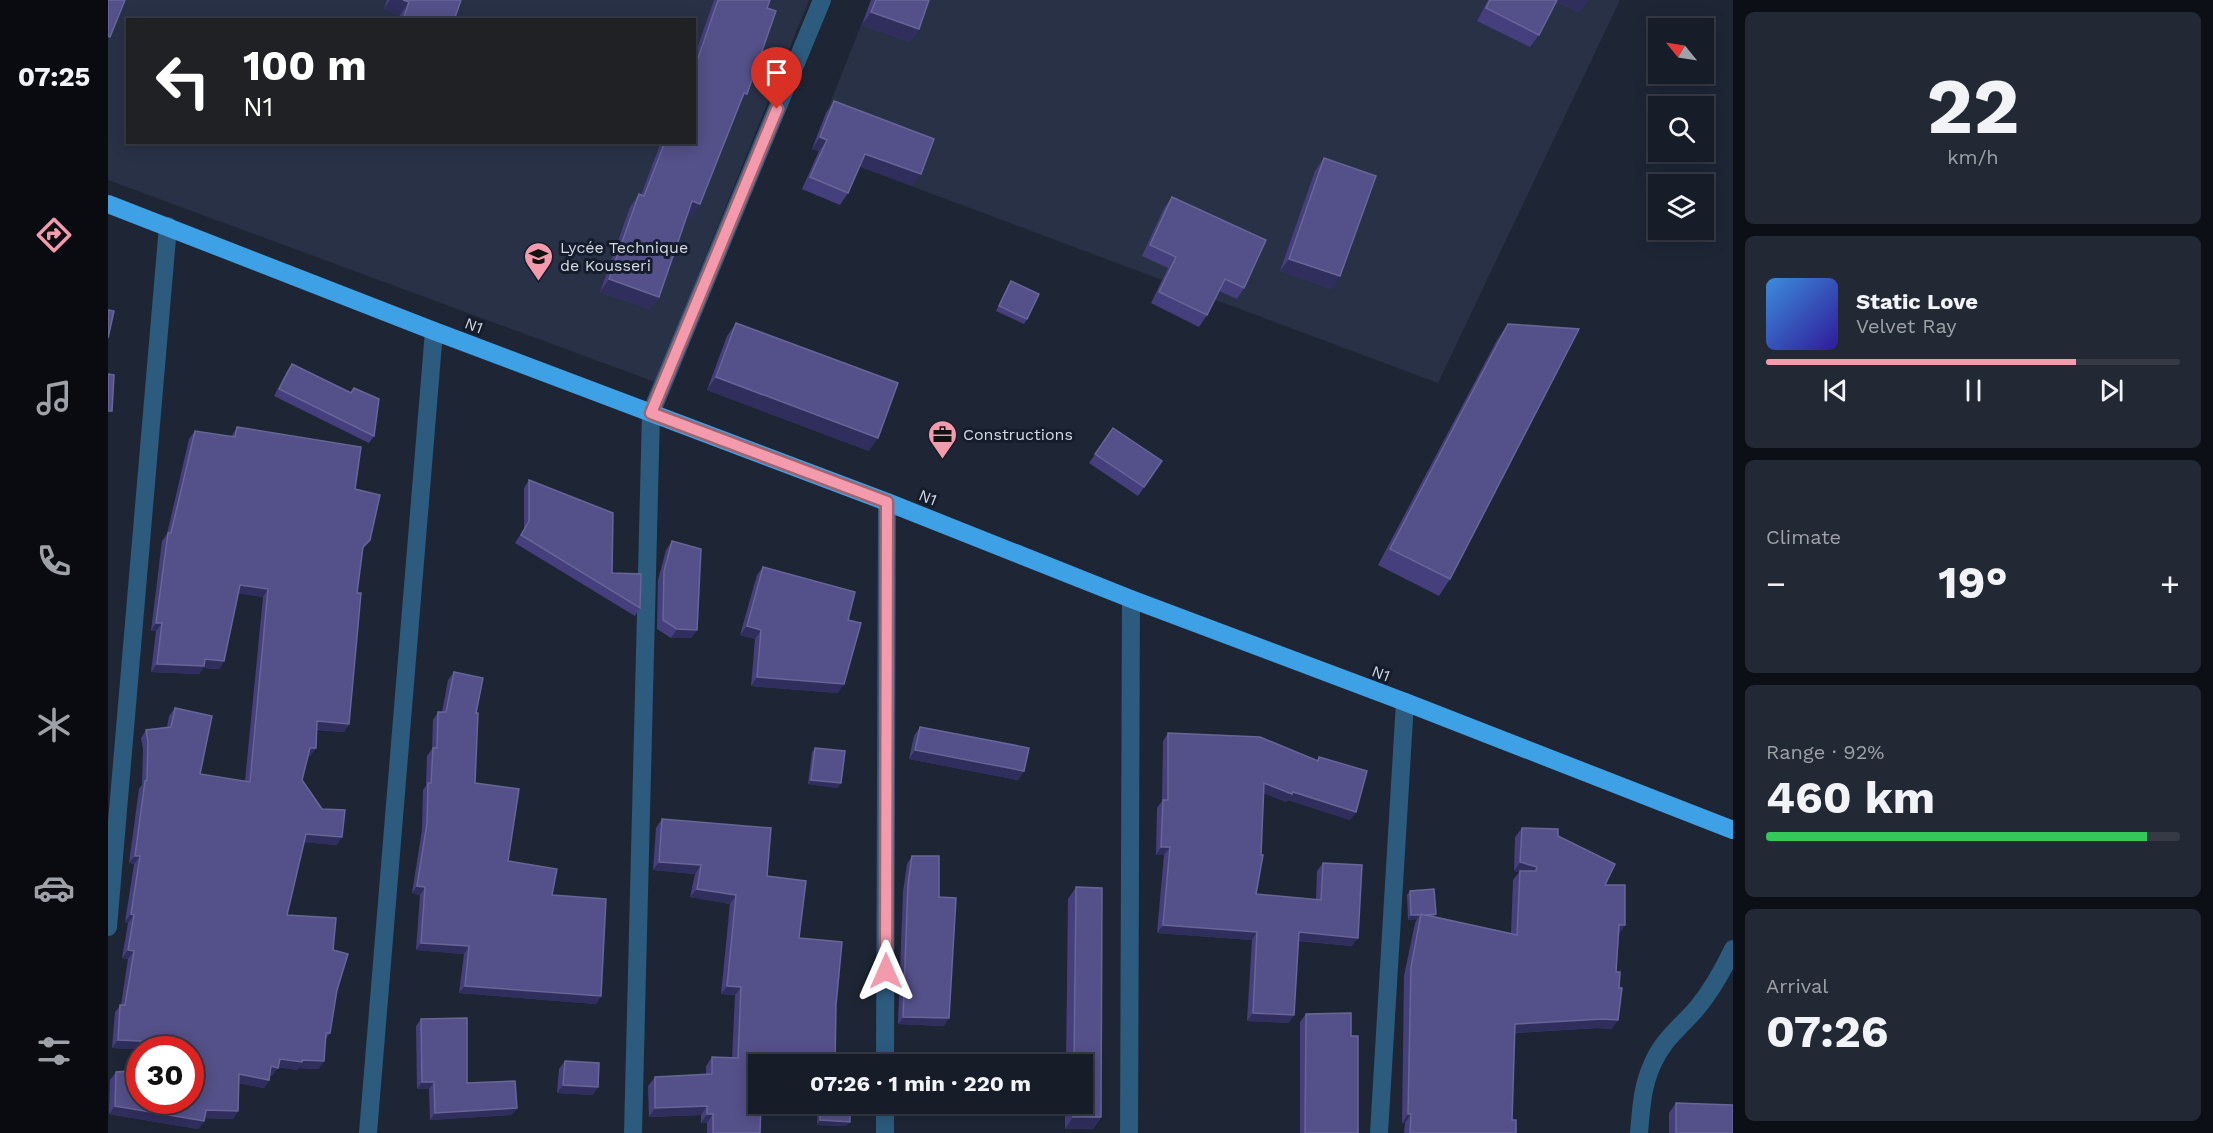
<!DOCTYPE html>
<meta charset="utf-8">
<style>
:root{--surface:#161c28;--page:#232934;--text:#f1f3f6;--muted:#9ea1a8;--line:#353a45;--accent:#f39aac}
body{margin:0;font-family:"Work Sans",sans-serif;background:var(--page);color:var(--text);height:100vh;display:flex;flex-direction:column;font-size:22px;white-space:nowrap}
*{box-sizing:border-box;margin:0}
p{font-size:20px;color:var(--muted)}
.icon{flex:none;width:33px;height:33px;fill:none;stroke:currentColor;stroke-width:2;stroke-linecap:round;stroke-linejoin:round}
.map{position:relative;flex:1;overflow:hidden}
.sheet{display:flex;flex-direction:column;gap:12px;padding:12px;background:#0c0f16;width:480px}
.sheet>*{flex:none}
.guide{position:absolute;left:18px;top:18px;width:570px;height:126px;border-radius:0px;box-shadow:0 3px 15px #0003,0 0 0 2px var(--line);background:#202124;color:#fff;overflow:hidden}
.needle{width:39px;rotate:300deg}
.fabs{position:absolute;left:1540px;top:18px;display:grid;gap:12px}
.fabs a{display:grid;place-items:center;width:66px;height:66px;border-radius:0px;background:var(--surface);box-shadow:0 3px 15px #0003,0 0 0 2px var(--line);font-size:30px}
.speed{position:absolute;left:18px;top:1036px;display:flex;gap:12px;font-size:30px;font-weight:700;text-align:center}
.speed>*{display:grid;place-content:center;width:78px;height:78px;border-radius:50%;background:var(--surface);box-shadow:0 3px 15px #0003,0 0 0 2px var(--line);line-height:1}
.speed .limit{border:9px solid #d22;background:#fff;color:#111}
.pin{position:absolute;display:grid;place-items:center;width:51px;height:51px;color:#fff;margin:-62px -26px;border-radius:50% 50% 50% 0;rotate:-45deg;box-shadow:0 0 6px #0007}
.pin .icon{rotate:45deg}
.me{position:absolute;width:66px;margin:-33px;rotate:0deg;stroke-linejoin:round;filter:drop-shadow(0 0 4px #0008)}
.turn{display:flex;align-items:center;gap:21px;height:126px;padding:0 18px;font-size:27px}
.turn .icon{width:78px;height:78px;stroke-width:2.5}
.turn b{display:block;font-size:42px;line-height:51px}
.big{font-size:45px;font-weight:700;line-height:1.1}
.sheet .card{flex:1;display:flex;flex-direction:column;justify-content:center;gap:9px;min-width:0;padding:0 21px;border-radius:9px;background:var(--page)}
.sheet .dial{align-items:center;gap:0}
.dial b{font-size:78px;line-height:1}
.song{display:flex;align-items:center;gap:18px}
.cover{width:72px;height:72px;border-radius:9px;background:linear-gradient(135deg,hsl(210 70% 55%),hsl(250 70% 35%))}
.played{height:6px;border-radius:3px;background:linear-gradient(90deg,var(--accent) 75%,var(--line) 75%)}
.keys{display:flex;justify-content:space-around;direction:ltr}
.heat{display:flex;justify-content:space-between;align-items:center;font-size:33px;direction:ltr}
.charge{height:9px;border-radius:4px;background:linear-gradient(90deg,#34c759 92%,var(--line) 0)}
.trip{position:absolute;left:640px;top:1054px;width:345px;height:60px;border-radius:0px;background:var(--surface);box-shadow:0 3px 15px #0003,0 0 0 2px var(--line);font-weight:700;line-height:60px;text-align:center}
main{display:flex;flex:1;min-height:0}
.dock{display:flex;flex-direction:column;width:108px;justify-content:space-around;align-items:center;background:#090b10;color:var(--muted)}
.dock .icon{width:42px;height:42px}
.dock .current{color:var(--accent)}
.dock b{font-size:27px;color:var(--text)}
.map>svg:first-child{display:block}
.built{fill:#283146;fill-rule:evenodd}
.lines{fill:none;stroke-linecap:round;stroke-linejoin:round}
.minor{stroke:#2c5b7e;stroke-width:18}
.highway{stroke:#3ea0e5;stroke-width:18}
.wall{fill:#453f7e;fill-rule:evenodd}
.shaded-wall{fill:#2f2e5c}
.building{fill:#545089;stroke:#686597;stroke-width:1.5}
.route-casing{stroke:#9e6470;stroke-width:15}
.route{stroke:#f39aac;stroke-width:10}
.labels{text-anchor:middle;stroke-width:6;stroke-linejoin:round;paint-order:stroke}
.poi-label{font-size:16px;fill:#d3d8e3;stroke:#151d2c;text-anchor:start}
.street-label{font-size:16px;fill:#d3d8e3;stroke:#151d2c}
</style>
<main>
<nav class="dock">
<b>07:25</b>
<svg class="icon current" aria-label="directions" viewBox="0 0 24 24"><path d="M12 3l9 9-9 9-9-9zM9 14v-3h6M13 9l2 2-2 2"/></svg>
<svg class="icon" aria-label="music" viewBox="0 0 24 24"><path d="M9 18V5l10-2v13"/><circle cx="6" cy="18" r="3"/><circle cx="16" cy="16" r="3"/></svg>
<svg class="icon" aria-label="phone" viewBox="0 0 24 24"><path d="M5 4h4l2 5-3 2q2 4 5 5l2-3 5 2v4C11 20 4 13 5 4z"/></svg>
<svg class="icon" aria-label="climate" viewBox="0 0 24 24"><path d="M12 3v18M4 7l16 10M4 17L20 7"/></svg>
<svg class="icon" aria-label="car" viewBox="0 0 24 24"><path d="M5 17H2v-5l4-1 3-4h7l3 4 3 1v5h-3M9 17h6M6 11h13"/><circle cx="7" cy="17" r="2"/><circle cx="17" cy="17" r="2"/></svg>
<svg class="icon" aria-label="filters" viewBox="0 0 24 24"><path d="M4 7h16M4 17h16"/><circle cx="9" cy="7" r="2"/><circle cx="15" cy="17" r="2"/></svg>
</nav>
<div class="map">
<svg width="1625" height="1133" viewBox="0 0 1625 1133">
<rect width="100%" height="100%" fill="#1e2636"/>
<g class="built">
<path d="M0 0H701L547 382 0 180ZM20 20H586V142H20Z"/>
<polygon points="763,0 1512,0 1330,383 704,149"/>
</g>
<g class="lines">
<g class="minor">
<polyline points="0,927 60,226"/>
<polyline points="777,1065 779,502"/>
<polyline points="260,1133 326,331"/>
<polyline points="525,1133 543,413 714,0"/>
<polyline points="777,1133 777,1104"/>
<polyline points="1021,1133 1023,599"/>
<polyline points="1271,1133 1297,702"/>
<path d="M1531 1133C1533 1110 1534 1087 1544 1065 1555 1039 1572 1028 1589 1008 1604 990 1615 970 1625 949"/>
</g>
<polyline class="highway" points="0,204 326,331 779,502 1023,599 1297,702 1625,830"/>
</g>
<g class="wall">
<polygon points="279,0 353,0 346,20 290,20 292,15 276,9"/>
<polygon points="606,0 662,0 659,8 630,106 592,204 583,217 579,215 551,297 542,309 492,292 522,207 531,194 533,195 553,142 586,142 586,57"/>
<polygon points="763,0 821,0 811,29 802,42 754,25"/>
<polygon points="1380,0 1480,0 1471,12 1448,2 1431,35 1422,47 1369,21"/>
<polygon points="726,101 805,186 752,166 740,193 732,205 694,189 711,151 704,149 718,113"/>
<polygon points="1216,158 1224,289 1172,271 1207,171"/>
<polygon points="1064,197 1136,288 1129,299 1111,291 1099,315 1091,327 1043,303 1060,268 1034,256 1056,208"/>
<polygon points="903,281 919,319 916,324 888,311 900,285"/>
<polygon points="628,323 761,451 599,390 619,336"/>
<polygon points="1400,324 1342,579 1331,596 1270,565 1389,340"/>
<polygon points="184,364 243,392 246,388 266,436 261,443 166,396 179,371"/>
<path d="M129 427 247 489 262 540 254 550 249 593 241 724 236 732 209 730 203 756H200L194 780 229 845 196 842 179 915 225 950 229 990 222 1033 217 1040 211 1069 190 1068 189 1070 170 1067 164 1076 162 1075 161 1080 156 1088 131 1083 130 1111 125 1119 96 1118V1121L90 1129 1 1114 2 1080 8 1072 28 1070V1049L4 1048 7 1012 13 1005 20 959 14 958 20 923 17 922 26 864 21 863 31 789 34 785 35 749 33 738 38 730 59 727 61 716 67 708 92 774 137 781 155 597 130 593 116 661 111 669 95 668 91 674 43 672 48 631H43L54 541 59 534 81 439 87 431 123 437ZM32 1050H82L32 1101Z"/>
<polygon points="1005,428 1054,461 1030,496 981,463"/>
<polygon points="421,480 504,573 532,608 527,616 407,543 416,529 416,488"/>
<polygon points="564,541 589,630 583,638 563,638 549,629 550,580 558,550"/>
<polygon points="655,567 730,693 643,686 647,639 632,635 649,575"/>
<polygon points="346,672 368,713 367,783 400,861 444,895 493,996 488,1004 351,993 356,954 308,950 312,895 304,893 314,830 315,790 318,786 319,756 324,749 325,720 330,712 334,712 340,680"/>
<polygon points="812,727 916,771 910,780 801,759 806,736"/>
<polygon points="1060,733 1209,761 1211,757 1248,812 1242,820 1180,800 1178,802 1156,793 1148,894 1208,900 1209,871 1215,863 1244,946 1191,941 1181,1023 1139,1021 1144,940 1049,933 1056,855 1048,855 1049,808 1054,801 1055,741"/>
<polygon points="707,748 730,788 700,784 704,752"/>
<polygon points="554,819 659,876 651,1065 652,1133 599,1133 599,1123 593,1123 593,1115 541,1117 540,1086 547,1077 598,1075 598,1066 604,1057 624,1058 627,995 613,994 622,904 582,897 587,874 545,870 548,828"/>
<polygon points="1414,828 1450,836 1497,885 1517,925 1511,934 1504,1029 1489,1028 1407,1033 1404,1120 1408,1133 1296,1133 1297,1123 1294,1123 1296,976 1307,923 1309,919 1300,920 1299,895 1302,891 1328,914 1326,917 1403,933 1405,880 1411,872 1406,871 1407,837"/>
<polygon points="804,856 831,897 836,1026 790,1024 795,892 799,864"/>
<polygon points="968,887 993,1117 985,1129 957,1129 957,1104 975,1104 975,1065 958,1065 960,899"/>
<polygon points="1198,1014 1243,1036 1250,1133 1192,1133 1192,1022"/>
<polygon points="313,1019 359,1083 404,1115 322,1120 321,1089 309,1089 308,1026"/>
<polygon points="457,1061 485,1095 449,1093 451,1069"/>
<polygon points="1568,1103 1625,1133 1561,1133 1561,1113"/>
<polygon points="710,1104 742,1104 738,1126 709,1125"/>
</g>
<g class="shaded-wall">
<polygon points="282,0 295,0 301,2 292,15 276,9"/>
<polygon points="1447,0 1480,0 1471,12 1446,1"/>
<polygon points="763,12 811,29 802,42 754,25"/>
<polygon points="636,93 639,94 630,107"/>
<polygon points="712,137 719,140 711,151 704,149"/>
<polygon points="757,154 813,174 805,186 749,166"/>
<polygon points="584,201 592,204 583,217 575,214"/>
<polygon points="1181,259 1232,276 1224,289 1172,271"/>
<polygon points="501,279 551,297 542,309 492,292"/>
<polygon points="608,377 770,438 761,451 599,390"/>
<polygon points="132,585 160,589 155,597 127,593"/>
<polygon points="48,623 54,623 48,631 43,631"/>
<polygon points="639,626 653,630 647,639 632,635"/>
<polygon points="569,629 589,630 583,638 563,638"/>
<polygon points="97,659 116,661 111,669 95,668 91,674 43,672 49,664"/>
<polygon points="649,677 736,684 730,693 643,686"/>
<polygon points="209,721 241,724 236,732 204,729"/>
<polygon points="202,748 208,748 203,756 197,756"/>
<polygon points="807,750 916,771 910,780 801,759"/>
<polygon points="703,780 733,783 730,788 700,784"/>
<polygon points="1156,783 1248,812 1242,820 1180,800 1178,802 1151,791"/>
<polygon points="198,834 234,837 229,845 192,842"/>
<polygon points="1053,847 1062,847 1056,855 1048,855"/>
<polygon points="27,856 32,856 26,864 21,863"/>
<polygon points="551,862 593,865 587,874 545,870"/>
<polygon points="1412,862 1429,867 1423,876 1412,871 1411,872 1406,871"/>
<polygon points="309,886 317,887 312,895 304,893"/>
<polygon points="589,889 628,895 622,904 582,897"/>
<polygon points="23,914 26,915 20,923 17,922"/>
<polygon points="1303,915 1312,915 1309,919 1300,920"/>
<polygon points="1055,925 1149,932 1144,940 1049,933"/>
<polygon points="1511,925 1517,925 1511,934"/>
<polygon points="1191,932 1250,938 1244,946 1186,940"/>
<polygon points="313,943 361,946 356,954 308,950"/>
<polygon points="20,950 26,951 20,959 14,958"/>
<polygon points="357,986 493,996 488,1004 351,993"/>
<polygon points="619,986 633,987 627,995 613,994"/>
<polygon points="1145,1013 1186,1015 1181,1023 1139,1021"/>
<polygon points="795,1017 841,1018 836,1026 790,1024"/>
<polygon points="1495,1019 1510,1020 1504,1029 1489,1028 1401,1033 1407,1024"/>
<polygon points="10,1040 33,1041 28,1049 4,1048"/>
<polygon points="172,1059 216,1061 211,1069 190,1068 189,1070 166,1066"/>
<polygon points="163,1066 170,1068 164,1076 157,1074"/>
<polygon points="131,1074 161,1080 156,1088 126,1082"/>
<polygon points="314,1082 326,1082 321,1089 309,1089"/>
<polygon points="455,1085 490,1087 485,1095 449,1093"/>
<polygon points="7,1106 96,1121 90,1129 1,1114"/>
<polygon points="599,1106 593,1115 541,1117 547,1108"/>
<polygon points="409,1108 404,1115 322,1120 327,1113"/>
<polygon points="98,1110 130,1111 125,1119 92,1118"/>
<polygon points="599,1114 605,1114 599,1123 593,1123"/>
<polygon points="1300,1114 1303,1114 1297,1123 1294,1123"/>
<polygon points="965,1117 993,1117 985,1129 957,1129"/>
<polygon points="712,1120 742,1122 738,1126 709,1125"/>
</g>
<g class="building">
<polygon points="0,0 17,0 2,37 0,36"/>
<polygon points="295,0 353,0 346,20 295,20 301,2"/>
<polygon points="610,0 662,0 659,8 668,11 639,94 636,93 592,204 584,201 551,297 501,279 531,194 536,196 557,142 586,142 586,70"/>
<polygon points="768,0 821,0 811,29 763,12"/>
<polygon points="1382,0 1449,0 1431,35 1378,8"/>
<polygon points="726,101 826,139 813,174 757,154 740,193 702,177 719,140 712,137"/>
<polygon points="1216,158 1268,176 1232,276 1181,259"/>
<polygon points="1064,197 1158,240 1136,288 1117,279 1099,315 1051,292 1068,257 1042,245"/>
<polygon points="903,281 931,294 919,319 891,306"/>
<polygon points="0,310 6,311 0,338"/>
<polygon points="628,323 790,383 770,438 608,377"/>
<polygon points="1400,324 1471,329 1342,579 1282,549"/>
<polygon points="184,364 243,393 246,388 271,399 266,436 171,389"/>
<polygon points="0,374 6,375 4,411 0,411"/>
<polygon points="129,427 253,447 247,489 272,495 262,540 255,547 249,593 253,593 241,724 209,721 208,748 202,748 194,780 214,809 237,810 234,837 198,834 179,915 228,918 225,950 240,954 229,990 222,1033 218,1033 216,1061 194,1060 194,1062 172,1059 170,1068 163,1066 161,1080 131,1074 130,1111 98,1110 96,1121 7,1106 8,1072 32,1070 32,1101 82,1101 82,1050 33,1050 33,1041 10,1040 12,1005 17,1005 26,951 20,950 26,915 23,914 32,856 27,856 37,781 39,780 40,742 38,730 63,727 67,708 104,716 92,774 142,782 160,589 132,585 116,661 97,659 96,666 49,664 54,623 48,623 60,533 63,533 87,431 127,437"/>
<polygon points="1005,428 1054,461 1036,487 987,454"/>
<polygon points="421,480 505,513 504,573 533,574 532,608 413,535 421,521"/>
<polygon points="564,541 593,549 589,630 569,629 555,620 556,571"/>
<polygon points="655,567 747,592 740,620 753,623 736,684 649,677 653,630 639,626"/>
<polygon points="346,672 375,678 368,713 370,713 367,783 411,789 400,861 449,869 444,895 498,899 493,996 357,986 361,946 313,943 317,887 309,886 319,823 320,783 323,783 325,748 329,748 330,712 338,712"/>
<polygon points="812,727 921,748 916,771 807,750"/>
<polygon points="1060,733 1152,737 1210,761 1211,757 1259,771 1248,812 1185,792 1184,794 1156,783 1153,855 1155,855 1148,894 1213,900 1215,863 1254,865 1250,938 1191,932 1186,1015 1145,1013 1149,932 1055,925 1062,847 1053,847 1055,800 1060,800"/>
<polygon points="707,748 737,751 733,783 703,780"/>
<polygon points="554,819 663,828 659,876 698,881 691,938 734,942 728,1005 727,1065 651,1065 651,1104 653,1104 652,1133 605,1133 605,1114 599,1114 599,1106 547,1108 547,1077 604,1074 604,1057 630,1058 633,987 619,986 628,895 589,889 593,865 551,862"/>
<polygon points="1414,828 1450,829 1450,836 1507,864 1497,885 1517,885 1517,925 1511,925 1508,972 1512,972 1511,988 1514,988 1510,1020 1495,1019 1407,1024 1404,1120 1408,1120 1408,1133 1302,1133 1303,1114 1300,1114 1303,967 1313,914 1409,935 1412,871 1428,871 1429,867 1412,862"/>
<polygon points="804,856 831,856 831,897 848,898 841,1018 795,1017 800,884"/>
<polygon points="968,887 994,888 993,1117 965,1117 965,1104 975,1104 975,1065 966,1065"/>
<polygon points="1326,889 1328,914 1317,915 1313,914 1313,915 1303,915 1302,891"/>
<polygon points="1243,1013 1243,1036 1250,1036 1250,1133 1197,1133 1198,1014"/>
<polygon points="359,1018 359,1083 407,1081 409,1108 327,1113 326,1082 314,1082 313,1019"/>
<polygon points="457,1061 491,1063 490,1087 455,1085"/>
<polygon points="1568,1103 1625,1105 1625,1133 1568,1133"/>
<polygon points="713,1104 742,1104 742,1122 712,1120"/>
</g>
<g class="lines">
<defs>
<polyline id="route" points="669,109 543,413 779,502 778,971"/>
</defs>
<use href="#route" class="route-casing"/>
<use href="#route" class="route"/>
</g>
<defs>
<symbol id="school-pin" viewBox="-11 -11 22 30"><path d="M0 17L-7.5 6A9.5 9.5 0 1 1 7.5 6Z" fill="#f39aac" stroke="#151d2c"/><path d="M0-5L7-2L0 1L-7-2ZM-4 1L0 2.5L4 1V4Q0 6-4 4Z" fill="#111"/></symbol>
<symbol id="office-pin" viewBox="-11 -11 22 30"><path d="M0 17L-7.5 6A9.5 9.5 0 1 1 7.5 6Z" fill="#f39aac" stroke="#151d2c"/><path d="M-6-3h4V-5.5h4V-3h4V5H-6ZM-1-4.5V-3h2v-1.5ZM-6 0V1H6V0Z" fill="#111"/></symbol>
</defs>
<g fill-rule="evenodd">
<use href="#school-pin" x="414" y="240" width="33" height="45"/>
<use href="#office-pin" x="818" y="418" width="33" height="45"/>
</g>
<g class="labels">
<g class="poi-label">
<text x="452" y="253">Lycée Technique<tspan x="452" dy="18">de Kousseri</tspan></text>
<text x="855" y="440">Constructions</text>
</g>
<g class="street-label">
<text transform="translate(366 325) rotate(21)" y="6">N1</text>
<text transform="translate(820 497) rotate(22)" y="6">N1</text>
<text transform="translate(1273 673) rotate(21)" y="6">N1</text>
</g>
</g>
</svg>
<div class="fabs">
<a><svg class="needle" viewBox="-14 -14 28 28"><path d="M0-13l5 13h-10z" fill="#e53935"/><path d="M0 13l5-13h-10z" fill="#9ea1a8"/></svg></a>
<a><svg class="icon" aria-label="search" viewBox="0 0 24 24"><circle cx="10" cy="10" r="6"/><path d="M15 15l6 6"/></svg></a>
<a><svg class="icon" aria-label="layers" viewBox="0 0 24 24"><path d="M12 4l9 5-9 5-9-5zM3 14l9 5 9-5"/></svg></a>
</div>
<div class="speed"><div class="limit">30</div></div>
<div class="pin" style="left:669px;top:109px;background:#d93025"><svg class="icon" aria-label="arrive" viewBox="0 0 24 24"><path d="M6 21V4h12l-3 4 3 4H6"/></svg></div>
<svg class="me" style="left:778px;top:971px" viewBox="-20 -20 40 40"><path d="M0-17L14 15 0 8-14 15z" fill="#f39aac" stroke="#fff" stroke-width="4"/></svg>
<div class="trip">07:26 · 1 min · 220 m</div>
<div class="guide">
<div class="turn"><svg class="icon" aria-label="left" viewBox="0 0 24 24"><path d="M17 20v-9H6M10 6l-5 5 5 5"/></svg><div><b>100 m</b>N1</div></div>
</div>
</div>
<section class="sheet">
<div class="card dial"><b>22</b><p>km/h</p></div>
<div class="card">
<div class="song"><i class="cover"></i><div><b>Static Love</b><p>Velvet Ray</p></div></div>
<div class="played"></div>
<div class="keys"><svg class="icon" aria-label="previous" viewBox="0 0 24 24"><path d="M18 5L8 12l10 7zM5 5v14"/></svg><svg class="icon" aria-label="pause" viewBox="0 0 24 24"><path d="M8 5v14M16 5v14"/></svg><svg class="icon" aria-label="next" viewBox="0 0 24 24"><path d="M6 5l10 7-10 7zM19 5v14"/></svg></div>
</div>
<div class="card"><p>Climate</p>
<div class="heat"><a>−</a><b class="big">19°</b><a>+</a></div>
</div>
<div class="card"><p>Range · 92%</p><b class="big">460 km</b><div class="charge"></div></div>
<div class="card"><p>Arrival</p><b class="big">07:26</b></div>
</section>
</main>
